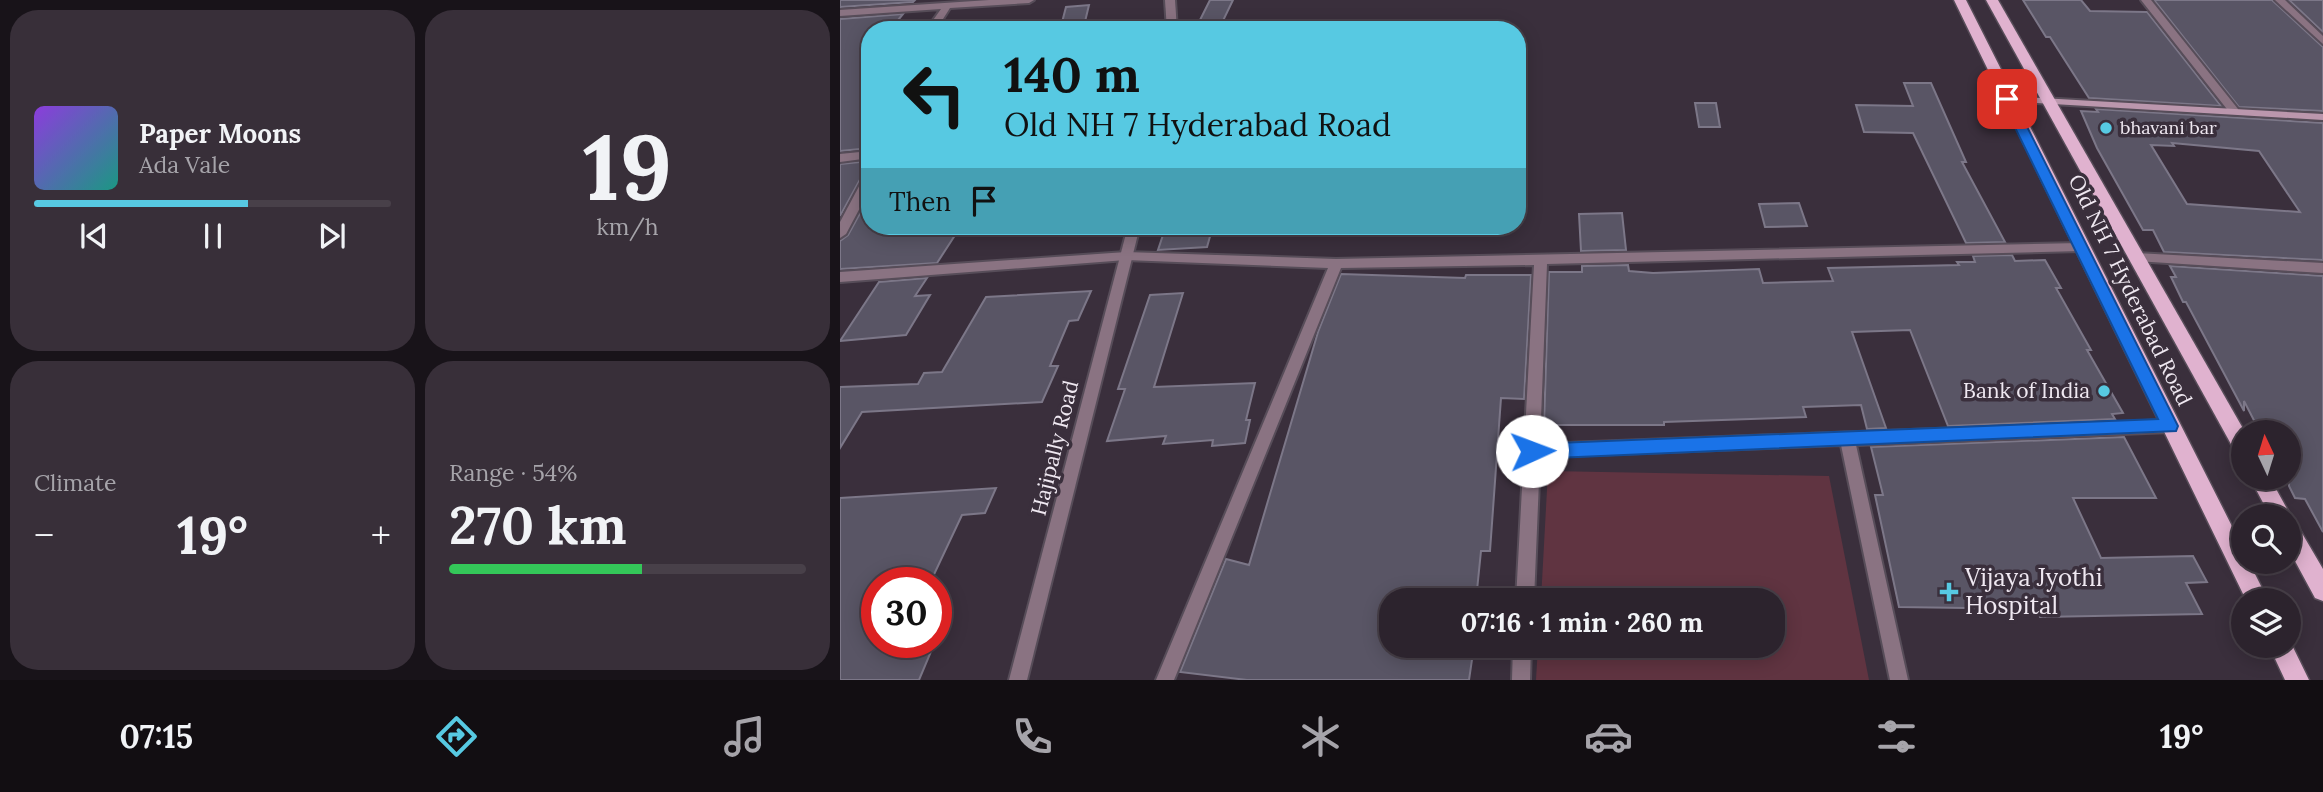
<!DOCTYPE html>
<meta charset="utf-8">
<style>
:root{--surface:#2c232d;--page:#382f39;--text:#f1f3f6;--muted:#a6a4aa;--line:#484049;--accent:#57c9e2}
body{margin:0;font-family:Lora,serif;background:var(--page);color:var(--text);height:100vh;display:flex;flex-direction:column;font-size:26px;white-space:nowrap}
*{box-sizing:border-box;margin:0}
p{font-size:23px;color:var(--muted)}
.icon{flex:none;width:38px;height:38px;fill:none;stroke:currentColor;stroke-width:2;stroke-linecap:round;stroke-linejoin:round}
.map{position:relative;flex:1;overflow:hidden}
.details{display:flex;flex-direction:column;gap:10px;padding:10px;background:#181319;width:840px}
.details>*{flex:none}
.hud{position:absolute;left:21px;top:21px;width:665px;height:214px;border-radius:28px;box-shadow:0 4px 18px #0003,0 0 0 2px var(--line);background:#57c9e2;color:#111;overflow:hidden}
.needle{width:46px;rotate:356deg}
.buttons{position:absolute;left:1391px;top:420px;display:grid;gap:14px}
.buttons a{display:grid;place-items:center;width:70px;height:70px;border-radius:50%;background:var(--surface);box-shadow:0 4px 18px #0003,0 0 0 2px var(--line);font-size:35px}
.speed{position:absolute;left:21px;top:567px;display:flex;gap:14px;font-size:35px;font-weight:700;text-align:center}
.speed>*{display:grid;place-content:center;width:91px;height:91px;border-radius:50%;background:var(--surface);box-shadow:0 4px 18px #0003,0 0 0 2px var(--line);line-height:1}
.speed .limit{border:10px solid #d22;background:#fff;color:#111}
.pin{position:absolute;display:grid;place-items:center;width:60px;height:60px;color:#fff;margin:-30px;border-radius:14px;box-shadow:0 4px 10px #0006}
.me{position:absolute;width:77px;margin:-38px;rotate:88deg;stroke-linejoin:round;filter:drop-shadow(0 0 5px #0008)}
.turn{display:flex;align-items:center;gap:24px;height:147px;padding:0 28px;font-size:32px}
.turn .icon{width:91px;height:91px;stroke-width:2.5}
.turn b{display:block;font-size:49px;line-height:60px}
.then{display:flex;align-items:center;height:66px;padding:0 28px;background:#0003;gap:14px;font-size:26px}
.big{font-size:52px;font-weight:700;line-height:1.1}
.details .widget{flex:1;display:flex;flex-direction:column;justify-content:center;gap:10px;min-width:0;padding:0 24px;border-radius:28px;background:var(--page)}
.details .dial{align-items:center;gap:0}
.dial b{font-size:91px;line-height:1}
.song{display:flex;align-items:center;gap:21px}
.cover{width:84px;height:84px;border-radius:10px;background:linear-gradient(135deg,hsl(270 70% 55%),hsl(170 70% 35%))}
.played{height:7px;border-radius:4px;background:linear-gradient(90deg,var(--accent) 60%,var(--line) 60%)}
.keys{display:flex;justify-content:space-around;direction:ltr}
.heat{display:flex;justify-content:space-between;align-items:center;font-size:38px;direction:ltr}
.charge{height:10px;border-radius:5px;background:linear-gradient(90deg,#34c759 54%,var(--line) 0)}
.details .tiles{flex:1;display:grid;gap:10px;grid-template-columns:repeat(2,1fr)}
.trip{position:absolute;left:539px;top:588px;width:406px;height:70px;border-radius:28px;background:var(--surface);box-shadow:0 4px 18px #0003,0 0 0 2px var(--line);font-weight:700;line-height:70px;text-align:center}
.tab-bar{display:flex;height:112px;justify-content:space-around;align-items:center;background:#120e12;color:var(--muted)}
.tab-bar .icon{width:49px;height:49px}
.tab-bar .selected{color:var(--accent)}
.tab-bar b{font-size:32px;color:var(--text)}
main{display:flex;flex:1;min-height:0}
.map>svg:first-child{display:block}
.green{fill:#603441}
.building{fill:#595565;stroke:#7c7788;stroke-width:2;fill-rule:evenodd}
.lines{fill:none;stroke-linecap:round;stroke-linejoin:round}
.minor-casing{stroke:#574d59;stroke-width:4}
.tertiary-casing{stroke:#574d59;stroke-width:4}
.secondary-casing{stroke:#574d59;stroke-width:4}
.primary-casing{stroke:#574d59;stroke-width:3}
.minor{fill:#8a7382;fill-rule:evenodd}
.tertiary{fill:#8a7382;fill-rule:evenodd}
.secondary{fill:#bb97ad;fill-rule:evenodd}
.primary{fill:#e0b2cf;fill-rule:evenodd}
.route{fill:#1a73e8;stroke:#114b97;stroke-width:2}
.poi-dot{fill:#57c9e2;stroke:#3a2f3c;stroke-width:2.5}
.labels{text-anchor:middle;stroke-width:7;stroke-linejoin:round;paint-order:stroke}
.far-poi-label{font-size:18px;fill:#efe8f1;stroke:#3a2f3c;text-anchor:start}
.street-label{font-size:21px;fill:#efe8f1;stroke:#3a2f3c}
.poi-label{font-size:21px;fill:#efe8f1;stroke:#3a2f3c;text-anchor:end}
.near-poi-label{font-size:24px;fill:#efe8f1;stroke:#3a2f3c;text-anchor:start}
</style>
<main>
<section class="details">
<div class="tiles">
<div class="widget">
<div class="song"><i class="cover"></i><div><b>Paper Moons</b><p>Ada Vale</p></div></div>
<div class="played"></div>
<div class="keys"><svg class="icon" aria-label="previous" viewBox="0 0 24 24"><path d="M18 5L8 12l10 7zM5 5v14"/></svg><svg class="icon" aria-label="pause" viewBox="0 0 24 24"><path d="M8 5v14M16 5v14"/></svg><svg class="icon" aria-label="next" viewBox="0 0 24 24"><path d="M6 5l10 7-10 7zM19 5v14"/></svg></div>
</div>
<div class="widget dial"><b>19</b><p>km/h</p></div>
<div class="widget"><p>Climate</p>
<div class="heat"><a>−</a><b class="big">19°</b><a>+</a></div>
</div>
<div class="widget"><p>Range · 54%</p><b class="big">270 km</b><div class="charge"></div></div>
</div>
</section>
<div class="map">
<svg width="1483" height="680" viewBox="0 0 1483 680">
<rect width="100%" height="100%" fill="#3a2f3c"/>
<polygon class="green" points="708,471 989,476 1029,680 696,680 698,646 933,646 933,600 701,600"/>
<g class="building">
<polygon points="0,0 75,0 73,2 0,7"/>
<polygon points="370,0 393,0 379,29 355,30"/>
<polygon points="1183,0 1241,0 1250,11 1307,12 1381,106 1249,98 1210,37 1206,37"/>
<polygon points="1314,0 1432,0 1483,47 1483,111 1399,107"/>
<polygon points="1449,0 1483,0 1483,32"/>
<polygon points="249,5 243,30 220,30 226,7"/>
<polygon points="63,14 50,30 30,30 30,148 0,151 0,19"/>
<polygon points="1064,83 1091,83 1126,162 1122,162 1165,242 1126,243 1073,133 1024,132 1016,105 1073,106"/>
<polygon points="855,103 876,103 880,127 859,127"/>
<path d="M1256 109 1483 123V260L1324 252 1313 230H1303L1257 148 1241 111 1258 112ZM1332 143 1419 151 1460 212 1347 204 1311 145 1334 146Z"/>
<polygon points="30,161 30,171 22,176 0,216 0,164"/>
<polygon points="30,195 30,226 121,226 97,263 0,269 0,241 8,235"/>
<polygon points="959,203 967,226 925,227 919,204"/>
<polygon points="782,213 786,250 741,251 739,214"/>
<polygon points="326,226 373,226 367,247 318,250"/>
<polygon points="1172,255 1175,261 1205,260 1221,288 1216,288 1251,350 1247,350 1283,413 1272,414 1275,419 1108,426 1070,330 1012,332 1046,428 1027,429 1021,405 963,407 966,417 824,422 824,425 704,425 709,272 742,272 742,266 788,265 789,271 813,273 919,269 923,283 993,281 988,268 1119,265 1117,262 1135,262 1133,256"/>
<polygon points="1330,266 1483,276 1483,532 1465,499 1455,498 1449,486 1449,432 1420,432 1404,401 1404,411 1346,302 1343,302 1331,277 1336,277"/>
<polygon points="501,274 625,278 626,275 691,275 684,399 661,398 650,551 641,551 636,600 551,600 551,646 634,646 629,680 407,680 340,672 386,559 409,565 478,332"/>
<polygon points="87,278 75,296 90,295 66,335 0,341 39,282"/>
<polygon points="251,291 238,320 229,321 210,366 218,366 202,402 22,412 0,448 0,387 78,384 84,373 102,372 146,297"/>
<polygon points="343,293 314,387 415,383 406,420 410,420 405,443 372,446 373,440 323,444 326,436 267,441 285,389 278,389 310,295"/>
<polygon points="1284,437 1316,498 1233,498 1261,558 1353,556 1367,582 1346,583 1362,614 1200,617 1196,609 1059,607 1035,495 1043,495 1031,447"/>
<polygon points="156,488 145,513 122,515 90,583 37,583 35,642 95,642 79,680 0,680 0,498"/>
</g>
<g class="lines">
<defs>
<g id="minor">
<polygon points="149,0 194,0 189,3 110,8 96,30 86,30 101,9 0,16 0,10"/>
<polygon points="1301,0 1311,0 1398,109 1398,113 1390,113"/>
<polygon points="1435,0 1445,0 1483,36 1483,44"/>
<polygon points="30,151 30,158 0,162 0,154"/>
<polygon points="30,173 30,189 6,234 0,238 0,222 24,177"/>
<polygon points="1241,243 1247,247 1241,251 707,264 700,444 1330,420 1335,421 1338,426 1335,431 1330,432 1016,445 1068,680 1050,680 1001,445 700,457 694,600 676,600 694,265 501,268 334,680 316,680 488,268 286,260 0,282 0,272 286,252 496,259"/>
<polygon points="1296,253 1483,263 1483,273 1296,261 1290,257"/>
<polygon points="673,646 691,646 690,680 672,680"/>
</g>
<g id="tertiary">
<polygon points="325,0 335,0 337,30 327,30"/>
<polygon points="288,226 300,226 187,680 169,680"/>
</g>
<polygon id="secondary" points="1167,96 1483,114 1483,120 1163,101 1162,99"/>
<g id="primary">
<polygon points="1114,0 1126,0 1404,550 1404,562 1409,562 1428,600 1406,600"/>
<polygon points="1146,0 1158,0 1405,432 1404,457 1397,455"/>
<polygon points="1410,478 1430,478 1451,516 1449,520 1456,523 1483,569 1483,601 1475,598 1449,550 1449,516 1430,516"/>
<polygon points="1449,639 1469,680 1445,680 1429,646 1449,646"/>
</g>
</defs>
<use href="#minor" class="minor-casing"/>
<use href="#tertiary" class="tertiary-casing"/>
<use href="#secondary" class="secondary-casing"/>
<use href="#primary" class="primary-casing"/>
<use href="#minor" class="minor"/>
<use href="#tertiary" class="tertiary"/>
<use href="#secondary" class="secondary"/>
<use href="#primary" class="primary"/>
</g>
<polygon class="route" points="1163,97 1173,99 1338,426 1336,431 692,459 686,457 683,451 686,446 692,444 1318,419 1161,99"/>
<g class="poi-dot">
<circle cx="1266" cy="128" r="7"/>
<circle cx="1264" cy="391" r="7"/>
<path d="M1105.5 581.5h7v7h7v7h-7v7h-7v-7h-7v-7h7z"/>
</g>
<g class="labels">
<g class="far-poi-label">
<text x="1280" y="134">bhavani bar</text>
</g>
<g class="street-label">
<text transform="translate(1290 290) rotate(64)" y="7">Old NH 7 Hyderabad Road</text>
<text transform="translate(215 448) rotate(-76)" y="7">Hajipally Road</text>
</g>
<g class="poi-label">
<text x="1250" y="398">Bank of India</text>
</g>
<g class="near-poi-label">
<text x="1125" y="586">Vijaya Jyothi<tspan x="1125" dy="28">Hospital</tspan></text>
</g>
</g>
</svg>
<div class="buttons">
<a><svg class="needle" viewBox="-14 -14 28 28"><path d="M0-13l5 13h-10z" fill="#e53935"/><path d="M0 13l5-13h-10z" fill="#a6a4aa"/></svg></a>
<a><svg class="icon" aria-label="search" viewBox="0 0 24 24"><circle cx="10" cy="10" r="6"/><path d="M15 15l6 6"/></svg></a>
<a><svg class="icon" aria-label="layers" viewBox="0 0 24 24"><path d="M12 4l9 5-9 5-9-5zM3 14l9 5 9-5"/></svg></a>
</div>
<div class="speed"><div class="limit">30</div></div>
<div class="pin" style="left:1167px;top:99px;background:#d93025"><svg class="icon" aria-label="arrive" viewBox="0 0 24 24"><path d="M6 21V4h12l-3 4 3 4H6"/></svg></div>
<svg class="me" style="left:692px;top:451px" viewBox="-20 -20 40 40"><circle r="19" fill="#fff"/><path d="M0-13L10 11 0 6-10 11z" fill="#1a73e8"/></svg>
<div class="trip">07:16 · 1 min · 260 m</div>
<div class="hud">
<div class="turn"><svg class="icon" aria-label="left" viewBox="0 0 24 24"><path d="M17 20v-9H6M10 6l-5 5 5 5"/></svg><div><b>140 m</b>Old NH 7 Hyderabad Road</div></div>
<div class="then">Then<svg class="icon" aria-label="arrive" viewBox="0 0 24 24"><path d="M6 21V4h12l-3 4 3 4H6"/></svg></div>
</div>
</div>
</main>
<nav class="tab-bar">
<b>07:15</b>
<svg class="icon selected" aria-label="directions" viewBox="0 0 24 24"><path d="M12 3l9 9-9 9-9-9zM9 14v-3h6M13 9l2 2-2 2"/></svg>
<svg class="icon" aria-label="music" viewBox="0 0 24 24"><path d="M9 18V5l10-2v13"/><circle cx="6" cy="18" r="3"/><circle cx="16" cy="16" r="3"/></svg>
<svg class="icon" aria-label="phone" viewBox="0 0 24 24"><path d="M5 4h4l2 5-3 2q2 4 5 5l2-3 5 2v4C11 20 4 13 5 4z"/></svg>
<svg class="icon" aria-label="climate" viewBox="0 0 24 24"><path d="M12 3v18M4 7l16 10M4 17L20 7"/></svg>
<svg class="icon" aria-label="car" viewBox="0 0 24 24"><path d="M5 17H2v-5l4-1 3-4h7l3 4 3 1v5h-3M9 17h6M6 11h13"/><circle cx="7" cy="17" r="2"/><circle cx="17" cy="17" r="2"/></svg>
<svg class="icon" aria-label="filters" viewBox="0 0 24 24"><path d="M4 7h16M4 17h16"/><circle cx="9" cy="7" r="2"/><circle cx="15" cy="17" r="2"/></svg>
<b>19°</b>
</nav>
